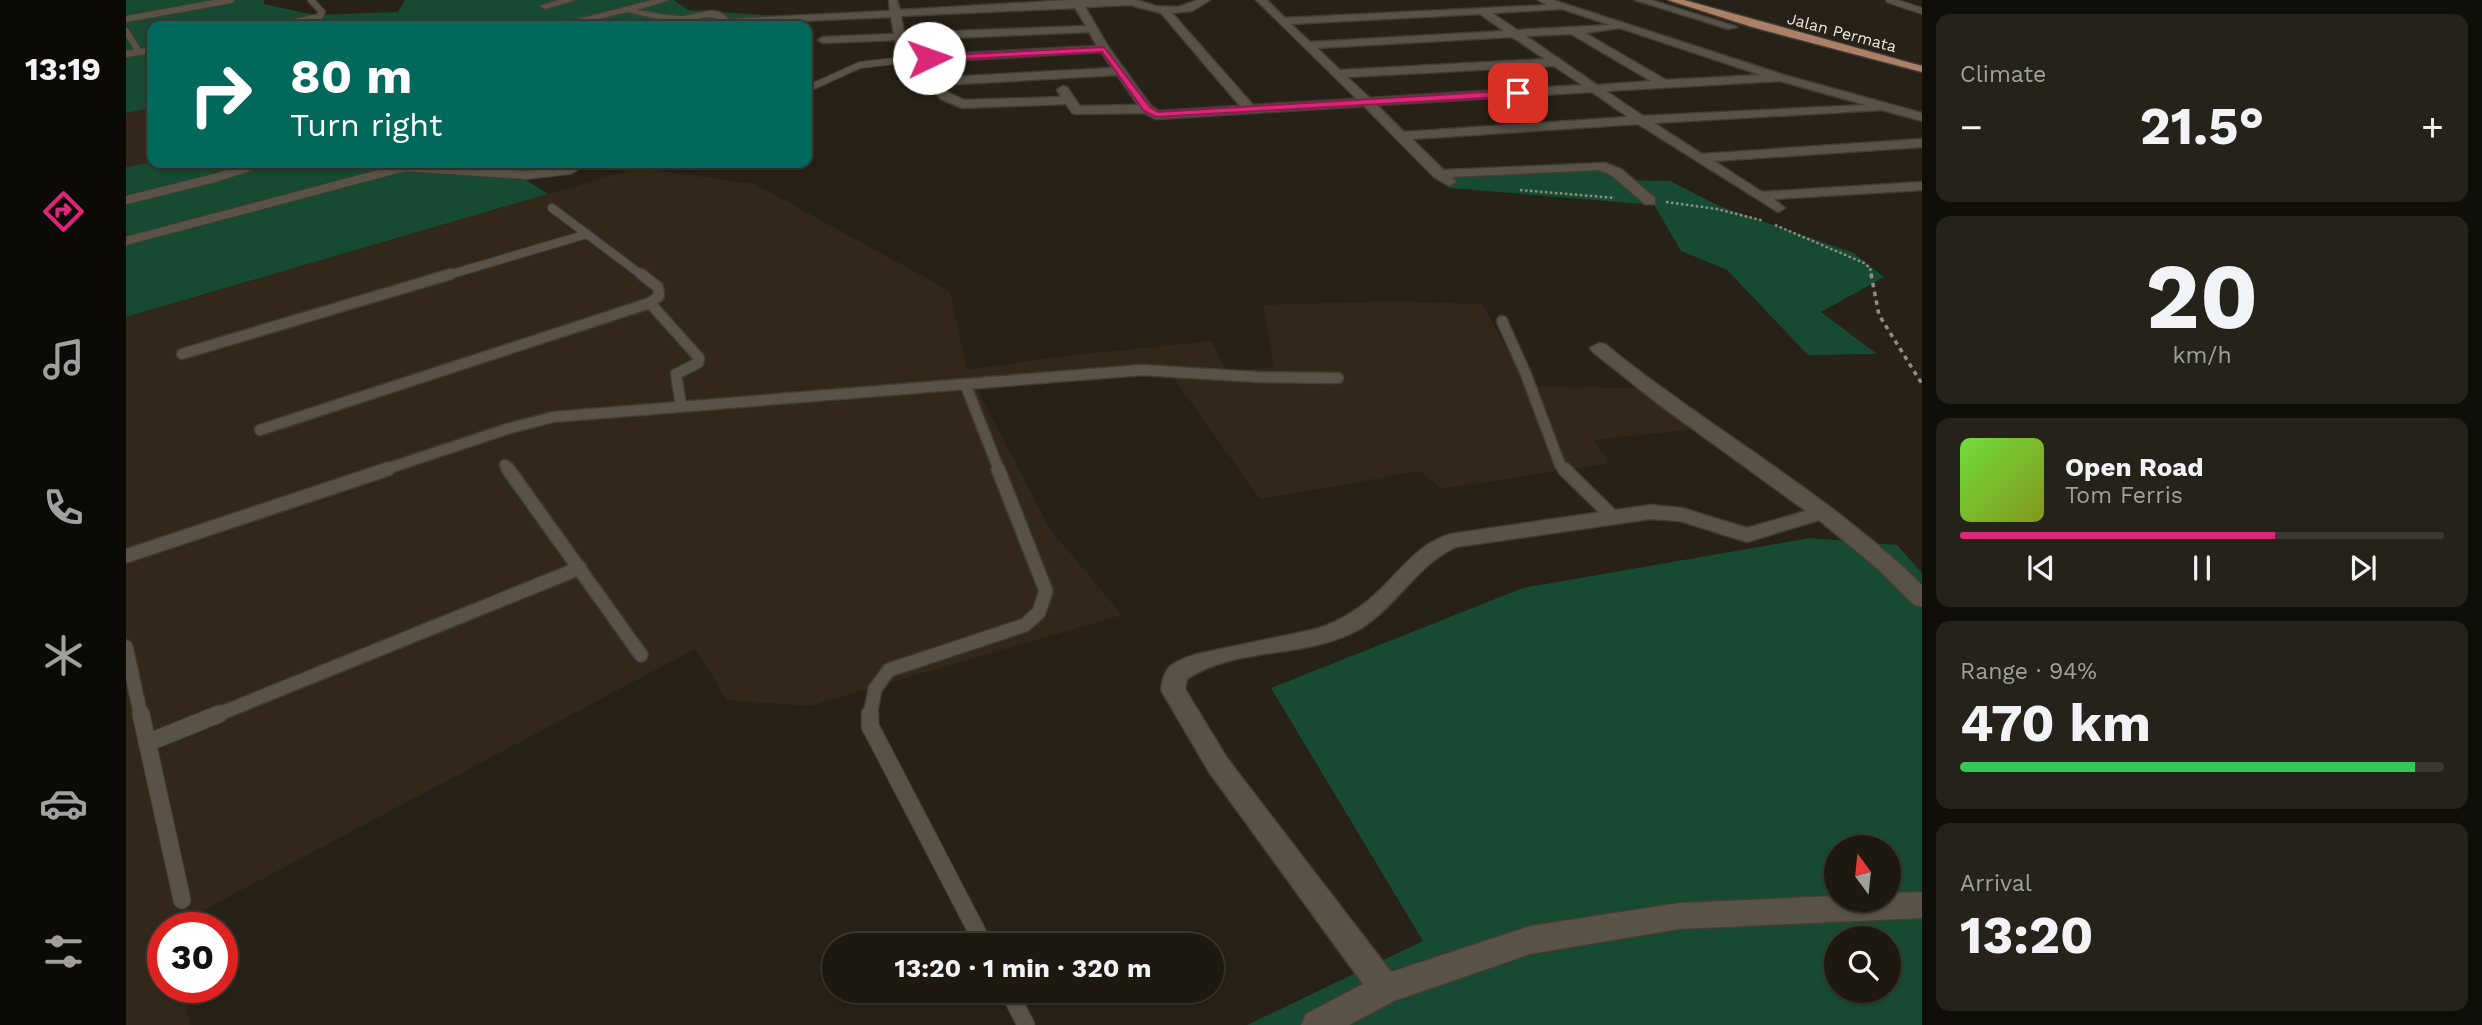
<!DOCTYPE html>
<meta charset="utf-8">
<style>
:root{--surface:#1d1911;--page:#25221a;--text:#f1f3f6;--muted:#a0a09f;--line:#3b3831;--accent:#db2777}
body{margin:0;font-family:"Work Sans",sans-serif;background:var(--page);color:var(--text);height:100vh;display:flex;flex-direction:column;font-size:26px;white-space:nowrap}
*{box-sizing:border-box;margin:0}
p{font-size:23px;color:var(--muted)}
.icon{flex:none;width:38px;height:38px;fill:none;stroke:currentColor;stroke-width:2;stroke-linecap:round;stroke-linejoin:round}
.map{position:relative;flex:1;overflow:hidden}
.panel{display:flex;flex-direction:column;gap:14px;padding:14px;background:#100e09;width:560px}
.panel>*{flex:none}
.guide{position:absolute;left:21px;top:21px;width:665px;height:147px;border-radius:14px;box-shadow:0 2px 5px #0004,0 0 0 2px var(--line);background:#00695c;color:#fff;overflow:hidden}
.needle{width:46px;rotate:345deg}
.controls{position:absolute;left:1698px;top:835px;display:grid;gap:14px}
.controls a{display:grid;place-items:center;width:77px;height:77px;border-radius:50%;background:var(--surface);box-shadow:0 2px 5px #0004,0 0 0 2px var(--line);font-size:35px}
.speed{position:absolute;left:21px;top:912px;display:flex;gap:14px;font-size:35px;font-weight:700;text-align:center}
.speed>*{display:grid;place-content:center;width:91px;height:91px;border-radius:50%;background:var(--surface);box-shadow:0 2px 5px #0004,0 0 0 2px var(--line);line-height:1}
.speed .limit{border:10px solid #d22;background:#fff;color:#111}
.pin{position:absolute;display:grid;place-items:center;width:60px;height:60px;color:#fff;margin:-30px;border-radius:14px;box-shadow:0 4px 10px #0006}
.me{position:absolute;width:77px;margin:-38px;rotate:87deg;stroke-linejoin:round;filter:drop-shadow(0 0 5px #0008)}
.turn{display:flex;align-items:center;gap:24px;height:147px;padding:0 28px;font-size:32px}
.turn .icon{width:91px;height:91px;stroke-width:2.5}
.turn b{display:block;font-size:49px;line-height:60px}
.big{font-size:52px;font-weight:700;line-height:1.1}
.panel .tile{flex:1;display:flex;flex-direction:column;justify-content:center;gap:10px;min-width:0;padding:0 24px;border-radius:14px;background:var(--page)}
.panel .dial{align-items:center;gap:0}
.dial b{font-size:91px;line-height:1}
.song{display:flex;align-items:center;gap:21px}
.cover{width:84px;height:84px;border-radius:10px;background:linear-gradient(135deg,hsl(100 70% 55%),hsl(70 70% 35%))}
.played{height:7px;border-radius:4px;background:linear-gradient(90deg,var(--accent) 65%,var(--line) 65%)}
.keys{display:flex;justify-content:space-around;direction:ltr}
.heat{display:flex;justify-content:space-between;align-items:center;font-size:38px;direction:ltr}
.charge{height:10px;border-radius:5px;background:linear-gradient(90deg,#34c759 94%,var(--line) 0)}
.trip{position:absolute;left:696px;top:933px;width:402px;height:70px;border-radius:35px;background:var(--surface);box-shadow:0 2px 5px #0004,0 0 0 2px var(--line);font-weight:700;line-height:70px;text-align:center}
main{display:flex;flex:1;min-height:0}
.tabs{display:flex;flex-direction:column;width:126px;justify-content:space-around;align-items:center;background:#0c0a07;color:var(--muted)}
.tabs .icon{width:49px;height:49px}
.tabs .on{color:var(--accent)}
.tabs b{font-size:32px;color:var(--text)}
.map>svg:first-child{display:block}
.industrial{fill:#322719}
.green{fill:#174a32;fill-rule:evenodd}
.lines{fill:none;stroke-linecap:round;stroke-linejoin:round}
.lane-far4-casing{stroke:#413c34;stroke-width:8}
.lane-far3-casing{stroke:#413c34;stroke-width:10}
.lane-far2-casing{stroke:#413c34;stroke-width:13}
.lane-far1-casing{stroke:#413c34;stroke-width:16}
.lane-casing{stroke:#413c34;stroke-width:19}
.street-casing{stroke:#413c34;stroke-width:3}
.primary-casing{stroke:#413c34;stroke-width:3}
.path-far1{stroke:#918c84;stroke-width:2.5;stroke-dasharray:2.5 2.5;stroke-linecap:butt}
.path{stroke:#918c84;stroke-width:3.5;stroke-dasharray:4.5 4.5;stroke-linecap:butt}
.lane-far4{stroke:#595347;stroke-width:6}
.lane-far3{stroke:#595347;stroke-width:8}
.lane-far2{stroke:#595347;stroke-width:10}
.lane-far1{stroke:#595347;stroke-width:13}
.lane{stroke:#595347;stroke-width:17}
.street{fill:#595347;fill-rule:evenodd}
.primary{fill:#ac7f67;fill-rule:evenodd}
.route{fill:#db2777;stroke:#8e194d;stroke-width:2}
.labels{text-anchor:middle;stroke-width:7;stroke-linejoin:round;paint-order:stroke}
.far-street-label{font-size:16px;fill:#ede9e2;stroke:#272117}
</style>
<main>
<nav class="tabs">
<b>13:19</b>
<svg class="icon on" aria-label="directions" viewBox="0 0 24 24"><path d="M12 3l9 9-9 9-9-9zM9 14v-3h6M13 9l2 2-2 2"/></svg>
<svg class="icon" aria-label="music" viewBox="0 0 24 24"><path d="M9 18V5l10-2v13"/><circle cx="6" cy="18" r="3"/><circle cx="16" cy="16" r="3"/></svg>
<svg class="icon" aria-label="phone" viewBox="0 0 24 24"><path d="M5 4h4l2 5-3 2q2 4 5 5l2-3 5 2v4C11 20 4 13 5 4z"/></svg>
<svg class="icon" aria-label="climate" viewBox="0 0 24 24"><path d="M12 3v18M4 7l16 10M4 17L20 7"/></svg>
<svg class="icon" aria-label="car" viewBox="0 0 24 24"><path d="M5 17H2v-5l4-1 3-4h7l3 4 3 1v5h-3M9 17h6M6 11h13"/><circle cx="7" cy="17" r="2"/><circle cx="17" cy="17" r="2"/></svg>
<svg class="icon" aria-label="filters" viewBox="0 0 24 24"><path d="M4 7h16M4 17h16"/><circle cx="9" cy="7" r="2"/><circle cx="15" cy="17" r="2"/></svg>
</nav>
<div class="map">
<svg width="1796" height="1025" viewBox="0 0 1796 1025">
<rect width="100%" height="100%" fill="#272117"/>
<g class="industrial">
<polygon points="26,108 26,162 0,167 0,113"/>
<polygon points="512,168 629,184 824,291 841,370 930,357 1086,341 1100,372 1148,367 1137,305 1266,301 1356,304 1402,386 1516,388 1583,428 1467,440 1485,463 1314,489 1295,471 1134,499 1039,366 943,374 851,389 924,529 996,615 684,706 601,700 569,649 46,927 37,928 37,987 57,987 64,1025 0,1025 0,317"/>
</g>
<g class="green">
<polygon points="0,0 138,0 138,4 188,15 272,12 279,0 548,0 562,10 671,17 665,26 26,26 26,108 0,113"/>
<polygon points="26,162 373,163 422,194 0,317 0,167"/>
<polygon points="1473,165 1498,180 1544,181 1593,206 1728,253 1758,277 1695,312 1751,354 1682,355 1601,270 1555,251 1528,205 1324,188 1332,171"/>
<path d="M1684 538 1771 545 1796 573V1025H1121L1297 941 1145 688 1397 588ZM1710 847H1762V900H1710ZM1710 938H1762V990H1710Z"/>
</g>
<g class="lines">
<defs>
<g id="lane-far4">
<polyline points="1763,0 1796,11"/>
<polyline points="0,19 105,0"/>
<polyline points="150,26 193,17 196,12 185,0"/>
<polyline points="0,31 13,52"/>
<polyline points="0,54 26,50"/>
<polyline points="681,89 734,65 778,60"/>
</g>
<g id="lane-far3">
<polyline points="0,200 89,178 136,163"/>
<polyline points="426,208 517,276"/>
<polyline points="0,241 279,167 401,175 444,170 455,163"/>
<polyline points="319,276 461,234"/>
</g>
<g id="lane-far2">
<polyline points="515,274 532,287 533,296 524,303 573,358 572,363 550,374 555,406"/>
<polyline points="1376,321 1399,372 1434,465 1439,470"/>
<polyline points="56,354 325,274"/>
<polyline points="840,386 873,470"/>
<polyline points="134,430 524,303"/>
<polyline points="379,465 383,470"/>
<polyline points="257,470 381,429 427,417 1016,370 1131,377 1212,378"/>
</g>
<g id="lane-far1">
<polyline points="382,469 515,655"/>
<polyline points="1438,469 1487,517"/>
<polyline points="0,556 262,469"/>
<polyline points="0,647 15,716"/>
<polyline points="88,716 454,568"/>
<polyline points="744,716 749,689 763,670 899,625 913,612 920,591 872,469"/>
</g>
<g id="lane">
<polyline points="15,714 56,900"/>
<polyline points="744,714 744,726 858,945"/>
<polyline points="21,743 93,714"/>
<polyline points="882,990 900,1025"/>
</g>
<g id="street">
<polygon points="432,0 450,0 419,9 414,6"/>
<path d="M526 0H543L511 10C525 12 541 16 556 16 570 16 590 3 602 19L764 11 763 0H771L774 10 945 0H1010L1030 6 1052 7 1072 0H1084L1066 11 1046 13 1127 105 1231 99 1130 0H1141L1159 18 1421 5 1412 0H1427L1658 75 1796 113V121L1756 110 1528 123 1576 154 1796 139V147L1588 161 1636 192 1796 182V190L1648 199 1659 208 1652 212 1512 124 1286 139 1318 170 1479 163 1495 169 1529 198V204H1519L1485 175 1473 170 1326 177 1330 182 1323 186 1308 177 1238 106 1030 119 1018 113 950 114 946 113 940 104 836 108 815 99 802 85 784 83 774 71 769 40 697 43 692 40 697 37 768 34 765 17 564 26 501 12 443 26H426ZM1004 5 1035 13 1114 106 1033 111 1025 106 983 48 959 7ZM949 8 960 26 778 33 775 16ZM1436 9 1484 25 1391 30 1366 13ZM1354 14 1378 31 1184 42 1165 24ZM579 17 591 18V19L575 23 567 21ZM1494 28 1635 75 1540 80 1459 33ZM963 32 971 46 783 56 780 40ZM1445 34 1525 81 1471 85 1400 36ZM1386 37 1419 59 1214 70 1191 48ZM975 52 986 68 805 78H791L784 63ZM1428 66 1456 85 1244 98 1221 77ZM991 75 1012 105 954 106 941 87 937 86 931 90 935 97 838 100 823 93 815 85ZM1654 81 1740 105 1517 116 1480 91ZM1466 92 1502 117 1278 132 1251 105Z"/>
<polygon points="1509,0 1525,0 1611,27 1602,29"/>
<path d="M1473 343 1479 344C1582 428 1701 492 1796 585V607L1788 605 1752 569 1693 520 1621 542 1554 521 1524 519 1330 547C1288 566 1268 613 1226 633 1175 658 1109 647 1061 679L1059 689 1101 758 1265 972 1404 926 1553 903 1710 896V900H1762V893L1796 892V918L1553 929 1404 954 1268 1001 1223 1025H1175L1180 1014 1237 984 1083 772 1035 690C1038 664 1048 662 1071 654L1190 629C1215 621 1237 607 1256 588 1277 567 1295 542 1325 534L1524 505 1556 508 1621 528 1680 511 1531 403 1467 352 1464 348Z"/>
</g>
<polygon id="primary" points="1542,0 1558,0 1796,66 1796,72 1626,27"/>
</defs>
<use href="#lane-far4" class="lane-far4-casing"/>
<use href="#lane-far3" class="lane-far3-casing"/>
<use href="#lane-far2" class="lane-far2-casing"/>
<use href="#lane-far1" class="lane-far1-casing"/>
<use href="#lane" class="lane-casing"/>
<use href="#street" class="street-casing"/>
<use href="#primary" class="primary-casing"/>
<g class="path-far1">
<polyline points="1394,190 1489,198"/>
<polyline points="1540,202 1591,209 1638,221"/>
<polyline points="1649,225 1738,263 1744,268 1746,276"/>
</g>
<polyline class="path" points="1745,274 1753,315 1796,384"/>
<use href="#lane-far4" class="lane-far4"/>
<use href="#lane-far3" class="lane-far3"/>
<use href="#lane-far2" class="lane-far2"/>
<use href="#lane-far1" class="lane-far1"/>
<use href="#lane" class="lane"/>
<use href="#street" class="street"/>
<use href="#primary" class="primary"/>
</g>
<polygon class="route" points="978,47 1024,107 1032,112 1392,90 1396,93 1392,96 1030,117 1018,111 976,52 803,61 799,58 803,56"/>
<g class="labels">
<g class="far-street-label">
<text transform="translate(1716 32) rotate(15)" y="6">Jalan Permata</text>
</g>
</g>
</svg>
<div class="controls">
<a><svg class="needle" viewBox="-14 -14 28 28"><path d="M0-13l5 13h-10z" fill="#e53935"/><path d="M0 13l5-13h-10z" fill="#a0a09f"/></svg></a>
<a><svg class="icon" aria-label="search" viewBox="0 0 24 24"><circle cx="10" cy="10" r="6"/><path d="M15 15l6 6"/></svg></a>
</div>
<div class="speed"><div class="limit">30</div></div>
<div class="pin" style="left:1392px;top:93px;background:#d93025"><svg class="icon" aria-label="arrive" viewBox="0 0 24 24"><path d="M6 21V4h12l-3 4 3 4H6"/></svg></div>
<svg class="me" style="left:803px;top:58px" viewBox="-20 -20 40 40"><circle r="19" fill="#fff"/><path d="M0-13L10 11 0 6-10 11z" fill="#db2777"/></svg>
<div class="trip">13:20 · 1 min · 320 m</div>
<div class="guide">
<div class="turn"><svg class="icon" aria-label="right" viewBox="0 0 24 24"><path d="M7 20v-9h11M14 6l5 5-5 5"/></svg><div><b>80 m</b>Turn right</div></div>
</div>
</div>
<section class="panel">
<div class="tile"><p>Climate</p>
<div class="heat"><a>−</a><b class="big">21.5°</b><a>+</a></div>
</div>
<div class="tile dial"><b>20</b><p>km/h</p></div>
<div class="tile">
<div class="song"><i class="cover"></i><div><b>Open Road</b><p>Tom Ferris</p></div></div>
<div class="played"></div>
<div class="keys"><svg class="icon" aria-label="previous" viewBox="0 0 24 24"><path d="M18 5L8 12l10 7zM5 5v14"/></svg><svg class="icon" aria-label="pause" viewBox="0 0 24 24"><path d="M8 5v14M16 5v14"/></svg><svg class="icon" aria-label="next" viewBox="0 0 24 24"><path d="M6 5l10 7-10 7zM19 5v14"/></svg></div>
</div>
<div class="tile"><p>Range · 94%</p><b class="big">470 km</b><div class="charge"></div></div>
<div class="tile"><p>Arrival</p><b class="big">13:20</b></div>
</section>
</main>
